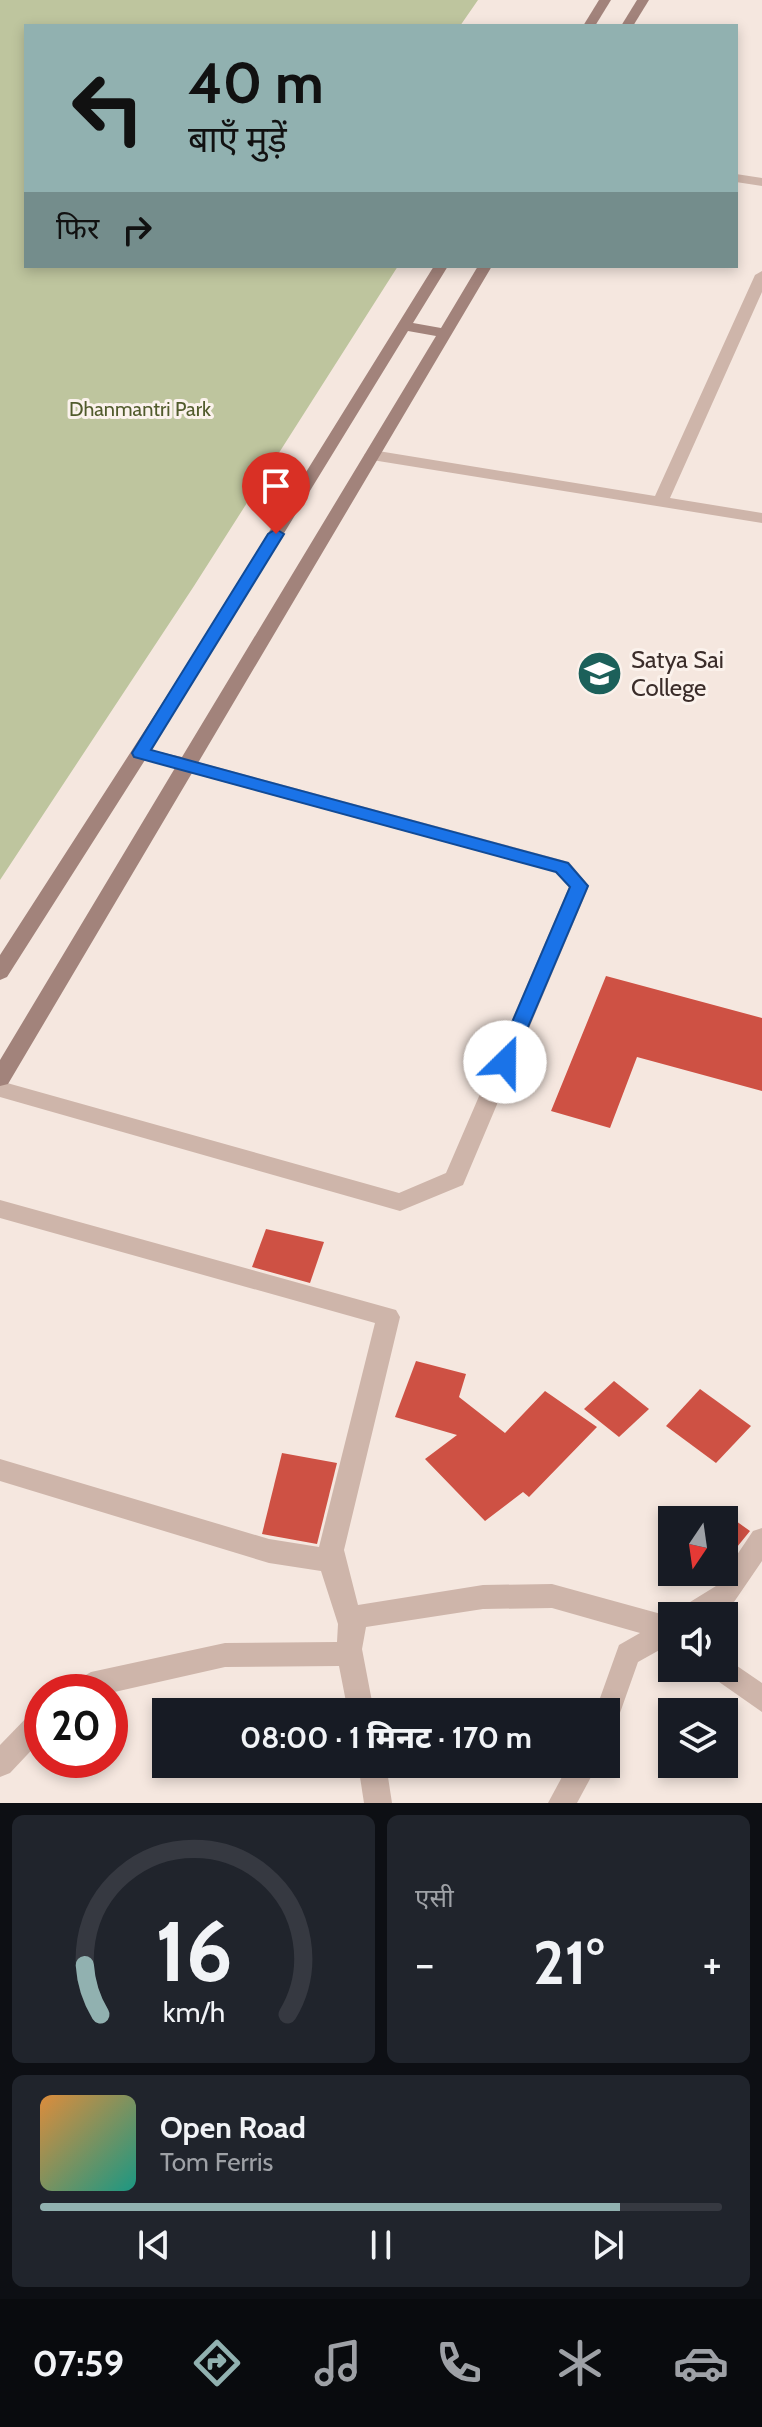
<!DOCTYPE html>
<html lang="hi">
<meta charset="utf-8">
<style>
:root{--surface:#171b24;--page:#20242c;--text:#f1f3f6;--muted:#9ea1a6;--line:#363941;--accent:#91b1b0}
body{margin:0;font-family:Cabin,"Noto Sans Devanagari",sans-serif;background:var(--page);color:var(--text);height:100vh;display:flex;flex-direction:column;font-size:30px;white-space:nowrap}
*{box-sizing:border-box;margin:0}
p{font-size:26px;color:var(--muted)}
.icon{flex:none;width:44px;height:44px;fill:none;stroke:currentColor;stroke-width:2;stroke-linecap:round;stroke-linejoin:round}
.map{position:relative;height:1803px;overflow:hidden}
.panel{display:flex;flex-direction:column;gap:12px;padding:12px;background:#0d0f14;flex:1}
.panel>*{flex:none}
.guide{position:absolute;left:24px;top:24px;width:714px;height:244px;border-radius:0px;box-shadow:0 4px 12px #0003;background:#91b1b0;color:#111;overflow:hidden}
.needle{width:52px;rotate:193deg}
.controls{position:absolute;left:658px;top:1506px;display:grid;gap:16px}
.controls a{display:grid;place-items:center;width:80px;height:80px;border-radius:0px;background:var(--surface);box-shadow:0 4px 12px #0003;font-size:40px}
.speed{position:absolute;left:24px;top:1674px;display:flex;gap:16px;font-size:40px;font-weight:700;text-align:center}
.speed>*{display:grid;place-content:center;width:104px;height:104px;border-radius:50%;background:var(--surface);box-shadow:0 4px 12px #0003;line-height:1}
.speed .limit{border:12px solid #d22;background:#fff;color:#111}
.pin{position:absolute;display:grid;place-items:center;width:68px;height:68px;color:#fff;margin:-82px -34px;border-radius:50% 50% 50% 0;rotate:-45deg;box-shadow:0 0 8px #0007}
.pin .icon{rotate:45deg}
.me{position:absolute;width:88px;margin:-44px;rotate:23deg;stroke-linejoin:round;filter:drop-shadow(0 0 6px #0008)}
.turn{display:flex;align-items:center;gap:28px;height:168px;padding:0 32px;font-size:36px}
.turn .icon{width:104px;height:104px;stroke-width:2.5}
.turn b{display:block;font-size:56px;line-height:68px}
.then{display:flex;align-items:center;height:76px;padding:0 32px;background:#0003;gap:16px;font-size:30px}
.big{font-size:60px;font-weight:800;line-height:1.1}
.panel .widget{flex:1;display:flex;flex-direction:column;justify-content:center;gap:12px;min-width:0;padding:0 28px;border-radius:12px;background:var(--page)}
.panel .dial{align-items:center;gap:0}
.dial svg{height:208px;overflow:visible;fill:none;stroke:var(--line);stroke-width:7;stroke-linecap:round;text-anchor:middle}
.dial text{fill:var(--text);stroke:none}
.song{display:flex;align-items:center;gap:24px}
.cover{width:96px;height:96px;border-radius:12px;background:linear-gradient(135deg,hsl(30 70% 55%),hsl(170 70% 35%))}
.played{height:8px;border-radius:4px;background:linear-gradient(90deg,var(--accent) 85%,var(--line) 85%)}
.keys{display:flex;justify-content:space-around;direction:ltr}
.heat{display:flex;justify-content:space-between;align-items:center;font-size:44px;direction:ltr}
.panel .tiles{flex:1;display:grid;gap:12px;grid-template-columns:1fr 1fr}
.widget:last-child{grid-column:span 2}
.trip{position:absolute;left:152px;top:1698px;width:468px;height:80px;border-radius:0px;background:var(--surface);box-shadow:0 4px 12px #0003;font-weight:800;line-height:80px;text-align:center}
.dock{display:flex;height:128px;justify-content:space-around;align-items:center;background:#090b0e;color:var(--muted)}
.dock .icon{width:56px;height:56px}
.dock .on{color:var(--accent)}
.dock b{font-size:36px;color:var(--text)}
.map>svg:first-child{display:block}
.green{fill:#bec59e}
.building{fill:#ce5144}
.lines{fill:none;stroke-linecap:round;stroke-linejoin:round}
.service{fill:#ceb5aa;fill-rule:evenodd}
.minor{fill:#ceb5aa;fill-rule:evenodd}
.secondary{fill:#a2837b;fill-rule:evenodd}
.route{fill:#1a73e8;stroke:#114b97;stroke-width:2}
.labels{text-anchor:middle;stroke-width:6;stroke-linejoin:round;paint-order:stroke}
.far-park-label{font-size:20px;fill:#515b2c;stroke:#fbf2ec}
.poi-label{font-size:24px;fill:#3b2d2a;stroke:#fbf2ec;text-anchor:start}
</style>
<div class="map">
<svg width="762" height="1803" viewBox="0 0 762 1803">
<rect width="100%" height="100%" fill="#f5e7df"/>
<polygon class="green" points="0,0 478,0 460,26 26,26 26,266 398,266 194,586 0,880"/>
<g class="building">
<polygon points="606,976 762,1018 762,1091 637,1057 610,1128 551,1111"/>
<polygon points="266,1229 324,1242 310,1283 252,1267"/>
<polygon points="416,1361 466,1374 459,1397 505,1433 545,1391 597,1427 529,1497 523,1492 485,1521 425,1459 457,1435 395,1417"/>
<polygon points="614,1381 649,1409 619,1437 584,1409"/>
<polygon points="700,1389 751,1426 716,1463 666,1426"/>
<polygon points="282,1453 337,1463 317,1544 262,1534"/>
<polygon points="715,1506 750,1531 724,1563 724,1520 703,1520"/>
</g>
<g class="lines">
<g class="service">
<polygon points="736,174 762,178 762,186 736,182"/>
<polygon points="762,271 762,292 670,498 762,513 762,523 372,460 364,455 372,450 655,496 755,275"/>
<polygon points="187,759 569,862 589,886 463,1185 400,1211 0,1097 0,1081 399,1193 446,1173 569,887 555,872 180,770 178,765 180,760"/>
</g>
<g class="minor">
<polygon points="0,1200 396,1310 400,1317 344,1550 358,1605 483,1585 552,1584 672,1617 672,1643 638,1662 615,1727 606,1731 606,1712 595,1712 619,1645 640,1633 552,1608 483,1609 366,1627 362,1649 374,1712 348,1712 339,1666 225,1667 110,1693 68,1692 72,1683 91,1672 225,1643 337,1642 338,1624 321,1571 269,1563 0,1481 0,1459 269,1539 319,1547 375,1323 0,1218"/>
<polygon points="762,1528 762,1561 734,1602 713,1616 678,1616 682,1607 716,1586 753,1531"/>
<polygon points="724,1657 762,1683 762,1712 712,1677 708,1668 724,1668"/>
<polygon points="42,1707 42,1739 10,1773 0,1777 0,1745 33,1711"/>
<polygon points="358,1764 386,1764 392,1803 364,1803"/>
<polygon points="569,1764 598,1764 577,1803 548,1803"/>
</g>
<g class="secondary">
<polygon points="599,0 611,0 595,26 583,26"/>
<polygon points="637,0 649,0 633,26 621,26"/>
<path d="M434 266H448L413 323 441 328 478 266H492L8 1084 0 1086V1060L175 768 145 760 7 977 0 980V955L172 688ZM408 331 436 336 182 757 151 750Z"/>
</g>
</g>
<polygon class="route" points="276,529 284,534 151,750 568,863 588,886 511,1067 498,1067 495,1062 570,887 556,872 134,757 132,753 268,534"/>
<defs>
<symbol id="university-disc" viewBox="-11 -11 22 22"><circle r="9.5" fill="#1c605a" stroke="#fbf2ec"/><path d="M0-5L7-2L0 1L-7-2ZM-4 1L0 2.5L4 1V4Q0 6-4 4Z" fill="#fff"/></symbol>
</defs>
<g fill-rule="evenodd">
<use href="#university-disc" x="574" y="648" width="51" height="51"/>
</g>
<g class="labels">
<g class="far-park-label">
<text x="140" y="416">Dhanmantri Park</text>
</g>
<g class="poi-label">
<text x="631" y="668">Satya Sai<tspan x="631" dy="28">College</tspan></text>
</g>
</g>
</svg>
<div class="controls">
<a><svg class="needle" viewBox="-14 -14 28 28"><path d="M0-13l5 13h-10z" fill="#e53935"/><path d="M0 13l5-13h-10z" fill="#9ea1a6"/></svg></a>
<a><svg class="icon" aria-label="sound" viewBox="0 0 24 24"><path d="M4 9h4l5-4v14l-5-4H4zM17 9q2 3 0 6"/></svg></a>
<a><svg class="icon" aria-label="layers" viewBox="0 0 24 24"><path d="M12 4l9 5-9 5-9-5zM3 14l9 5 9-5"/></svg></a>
</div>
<div class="speed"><div class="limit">20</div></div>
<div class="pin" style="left:276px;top:534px;background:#d93025"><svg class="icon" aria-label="arrive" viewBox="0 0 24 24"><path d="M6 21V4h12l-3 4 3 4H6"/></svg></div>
<svg class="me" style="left:505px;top:1062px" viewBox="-20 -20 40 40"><circle r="19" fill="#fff"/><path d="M0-13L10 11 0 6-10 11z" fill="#1a73e8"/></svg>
<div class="trip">08:00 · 1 मिनट · 170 m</div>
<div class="guide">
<div class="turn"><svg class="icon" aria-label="left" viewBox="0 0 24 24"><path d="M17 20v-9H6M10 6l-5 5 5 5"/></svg><div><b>40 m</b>बाएँ मुड़ें</div></div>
<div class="then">फिर<svg class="icon" aria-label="right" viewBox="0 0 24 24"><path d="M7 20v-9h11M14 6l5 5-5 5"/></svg></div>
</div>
</div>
<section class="panel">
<div class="tiles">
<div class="widget dial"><svg viewBox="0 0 100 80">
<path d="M14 69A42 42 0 1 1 86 69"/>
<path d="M14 69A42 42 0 0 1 8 50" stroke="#91b1b0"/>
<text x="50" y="56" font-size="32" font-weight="700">16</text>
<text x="50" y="72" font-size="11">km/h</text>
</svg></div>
<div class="widget"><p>एसी</p>
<div class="heat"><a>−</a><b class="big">21°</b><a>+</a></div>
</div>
<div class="widget">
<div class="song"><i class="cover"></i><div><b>Open Road</b><p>Tom Ferris</p></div></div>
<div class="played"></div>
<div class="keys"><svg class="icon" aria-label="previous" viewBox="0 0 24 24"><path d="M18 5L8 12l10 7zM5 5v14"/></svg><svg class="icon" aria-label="pause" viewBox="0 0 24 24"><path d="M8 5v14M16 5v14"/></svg><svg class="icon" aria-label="next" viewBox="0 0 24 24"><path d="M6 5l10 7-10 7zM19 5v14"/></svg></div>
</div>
</div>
</section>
<nav class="dock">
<b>07:59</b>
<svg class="icon on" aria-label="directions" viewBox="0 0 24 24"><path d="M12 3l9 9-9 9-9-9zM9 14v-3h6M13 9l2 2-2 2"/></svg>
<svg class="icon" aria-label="music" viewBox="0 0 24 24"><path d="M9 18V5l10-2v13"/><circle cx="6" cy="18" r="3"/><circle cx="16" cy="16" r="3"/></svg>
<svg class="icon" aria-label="phone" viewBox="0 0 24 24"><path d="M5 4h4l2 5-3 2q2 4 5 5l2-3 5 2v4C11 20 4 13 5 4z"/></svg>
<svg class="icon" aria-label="climate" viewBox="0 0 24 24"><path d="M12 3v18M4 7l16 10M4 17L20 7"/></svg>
<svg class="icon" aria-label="car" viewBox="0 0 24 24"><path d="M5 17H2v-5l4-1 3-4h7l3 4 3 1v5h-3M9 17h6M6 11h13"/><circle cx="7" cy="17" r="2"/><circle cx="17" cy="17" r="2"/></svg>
</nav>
